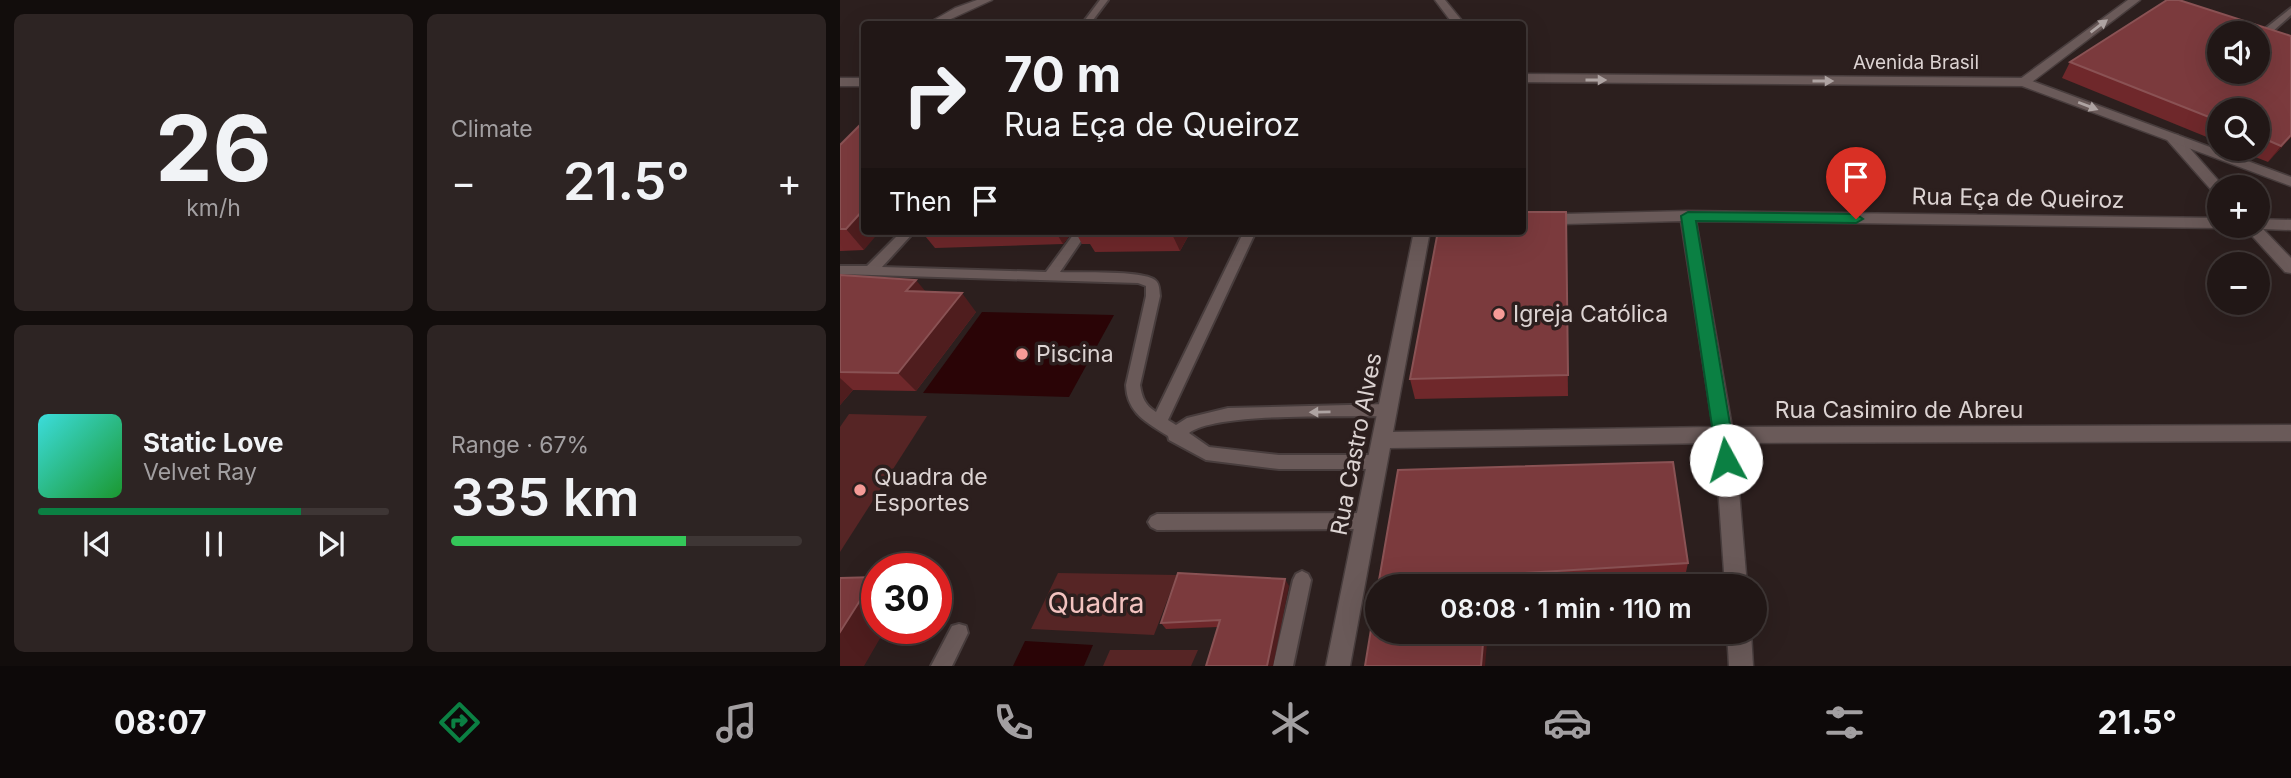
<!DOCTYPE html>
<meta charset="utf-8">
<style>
:root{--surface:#211716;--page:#2d2423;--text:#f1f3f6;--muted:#a29fa1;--line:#3e3635;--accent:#0b8043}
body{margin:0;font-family:Inter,sans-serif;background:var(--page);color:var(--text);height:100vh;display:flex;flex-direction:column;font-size:26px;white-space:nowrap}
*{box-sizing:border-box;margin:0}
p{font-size:23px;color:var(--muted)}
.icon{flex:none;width:38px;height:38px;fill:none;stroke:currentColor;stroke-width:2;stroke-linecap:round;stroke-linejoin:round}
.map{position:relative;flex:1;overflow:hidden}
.panel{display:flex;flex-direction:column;gap:14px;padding:14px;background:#120d0c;width:840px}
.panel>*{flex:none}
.hud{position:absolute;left:21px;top:21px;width:665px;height:214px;border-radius:7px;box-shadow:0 7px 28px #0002,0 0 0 2px var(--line);background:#211716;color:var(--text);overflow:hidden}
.buttons{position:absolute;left:1367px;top:21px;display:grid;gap:14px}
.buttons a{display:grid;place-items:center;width:63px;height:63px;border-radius:50%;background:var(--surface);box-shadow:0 7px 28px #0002,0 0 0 2px var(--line);font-size:35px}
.speed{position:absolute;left:21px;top:553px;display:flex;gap:14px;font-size:35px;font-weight:700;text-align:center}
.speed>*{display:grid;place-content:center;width:91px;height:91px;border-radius:50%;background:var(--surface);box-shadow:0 7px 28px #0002,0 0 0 2px var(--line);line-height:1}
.speed .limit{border:10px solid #d22;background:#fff;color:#111}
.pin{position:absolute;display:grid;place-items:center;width:60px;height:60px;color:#fff;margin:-72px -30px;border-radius:50% 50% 50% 0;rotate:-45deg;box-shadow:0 0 7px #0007}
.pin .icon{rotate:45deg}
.me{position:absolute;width:77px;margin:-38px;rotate:354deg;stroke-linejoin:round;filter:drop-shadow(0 0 5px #0008)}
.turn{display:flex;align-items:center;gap:24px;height:147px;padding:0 28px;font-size:32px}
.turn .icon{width:91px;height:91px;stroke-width:2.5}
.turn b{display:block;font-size:49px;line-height:60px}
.then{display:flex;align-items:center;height:66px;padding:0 28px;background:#0003;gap:14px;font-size:26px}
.big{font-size:52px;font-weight:600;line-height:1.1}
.panel .tile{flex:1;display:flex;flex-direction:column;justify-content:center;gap:10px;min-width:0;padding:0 24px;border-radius:10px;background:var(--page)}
.panel .dial{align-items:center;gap:0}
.dial b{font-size:91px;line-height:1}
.song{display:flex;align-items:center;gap:21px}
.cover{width:84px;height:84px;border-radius:10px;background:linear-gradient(135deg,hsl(180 70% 55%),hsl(130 70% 35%))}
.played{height:7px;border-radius:4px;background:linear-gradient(90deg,var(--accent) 75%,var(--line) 75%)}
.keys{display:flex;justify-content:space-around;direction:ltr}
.heat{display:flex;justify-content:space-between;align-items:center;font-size:38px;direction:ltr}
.charge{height:10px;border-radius:5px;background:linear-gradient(90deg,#34c759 67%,var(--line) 0)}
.panel .tiles{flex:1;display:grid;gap:14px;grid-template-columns:repeat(2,1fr)}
.trip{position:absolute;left:525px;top:574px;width:402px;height:70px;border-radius:35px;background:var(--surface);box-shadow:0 7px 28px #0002,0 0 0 2px var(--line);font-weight:600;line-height:70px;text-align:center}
.tabs{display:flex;height:112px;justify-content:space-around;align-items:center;background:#0d0909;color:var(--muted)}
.tabs .icon{width:49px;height:49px}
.tabs .active{color:var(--accent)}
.tabs b{font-size:32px;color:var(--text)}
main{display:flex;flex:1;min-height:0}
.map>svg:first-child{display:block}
.green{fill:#562525}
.water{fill:#2a0406}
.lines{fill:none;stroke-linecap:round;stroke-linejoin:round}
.lane-casing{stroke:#483d3d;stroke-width:4}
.street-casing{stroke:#483d3d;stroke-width:3}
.secondary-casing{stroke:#483d3d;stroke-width:3}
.lane{fill:#6a5a59;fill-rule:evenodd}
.street{fill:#6a5a59;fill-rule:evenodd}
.secondary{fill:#6a5a59;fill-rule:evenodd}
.wall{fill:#6f282b;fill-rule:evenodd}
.shaded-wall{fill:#4f1d1e}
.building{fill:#7b3a3d;stroke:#8a5254;stroke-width:2;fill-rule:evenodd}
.oneway{fill:#aea3a2}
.route{fill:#0b8043;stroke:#07532c;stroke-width:2}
.poi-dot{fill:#f59b97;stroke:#2c1f1e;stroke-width:2.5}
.labels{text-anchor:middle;stroke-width:7;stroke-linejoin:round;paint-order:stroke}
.far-street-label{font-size:19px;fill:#dcd3d2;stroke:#2c1f1e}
.street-label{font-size:23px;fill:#dcd3d2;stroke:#2c1f1e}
.poi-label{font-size:23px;fill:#dcd3d2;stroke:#2c1f1e;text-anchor:start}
.near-park-label{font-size:28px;fill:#f3c3c0;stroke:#2c1f1e}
</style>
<main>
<section class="panel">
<div class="tiles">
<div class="tile dial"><b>26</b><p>km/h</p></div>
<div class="tile"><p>Climate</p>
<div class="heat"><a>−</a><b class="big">21.5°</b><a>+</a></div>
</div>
<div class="tile">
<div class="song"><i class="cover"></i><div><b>Static Love</b><p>Velvet Ray</p></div></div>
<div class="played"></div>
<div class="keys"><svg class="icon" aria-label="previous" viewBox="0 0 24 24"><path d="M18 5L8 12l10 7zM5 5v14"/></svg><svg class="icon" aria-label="pause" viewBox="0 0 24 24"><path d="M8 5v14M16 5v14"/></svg><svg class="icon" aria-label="next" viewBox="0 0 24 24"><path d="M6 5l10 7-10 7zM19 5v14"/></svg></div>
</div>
<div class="tile"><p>Range · 67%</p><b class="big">335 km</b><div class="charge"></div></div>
</div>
</section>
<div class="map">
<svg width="1451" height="666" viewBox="0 0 1451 666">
<rect width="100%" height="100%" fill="#2c1f1e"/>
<g class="green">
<polygon points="9,414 87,416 0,552 0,427"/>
<polygon points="218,573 337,575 314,635 191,629"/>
<polygon points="270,650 358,650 351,666 263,666"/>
</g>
<g class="water">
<polygon points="142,312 274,315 229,397 83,393"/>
<polygon points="185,641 253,645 244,666 173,666"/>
</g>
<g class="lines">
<defs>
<g id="lane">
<polygon points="260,0 268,0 250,24 242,24"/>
<polygon points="1451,8 1451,15 1432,32 1426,32 1426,28"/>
<path d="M62 231H75L42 267 206 272 236 231H248L220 272C239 273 302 270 315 280 320 284 319 290 320 296L300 385C302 398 305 405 316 412L404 231H416L328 420 336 425 347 418 388 408 548 404 553 406 556 410 553 414 548 416C508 417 376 412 349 433L369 447 439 455H538L544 457 546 462 544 467 538 469H439L366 460 329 440 328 436C306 422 287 413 286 385L306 296V286L298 283 0 274V266H27Z"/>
<polygon points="526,513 532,516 535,521 532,526 526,529 317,530 311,527 308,522 311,517 317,514"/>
<polygon points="462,571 468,574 471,580 453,666 433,666 453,580 456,574"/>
<polygon points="119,624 126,626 128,633 112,666 91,666 112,626"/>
</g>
<g id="street">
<polygon points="137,0 152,0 100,24 87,24 115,8"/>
<polygon points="1288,0 1300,0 1188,85 1180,85 1180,79"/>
<rect x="0" y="78" width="24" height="8"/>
<polygon points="1333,134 1338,135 1384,187 1379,187 1379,194 1374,193 1328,141 1326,138"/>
<polygon points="848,211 1379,218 1379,226 1385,226 1379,228 856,221 892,427 1451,425 1451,441 895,443 907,586 885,586 875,443 550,448 510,666 486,666 574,231 590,231 553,432 873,427 841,221 682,225 682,215"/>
<polygon points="1418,219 1451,220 1451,230 1423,229 1451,258 1451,273 1445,272 1403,226 1418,226"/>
<polygon points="887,632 911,632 913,666 889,666"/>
</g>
<g id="secondary">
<polygon points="595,0 605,0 623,22 621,24 613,24"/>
<polygon points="682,74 1184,78 1451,177 1451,186 1182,86 682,82"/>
</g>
</defs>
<use href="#lane" class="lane-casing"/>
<use href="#street" class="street-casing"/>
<use href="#secondary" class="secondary-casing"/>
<use href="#lane" class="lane"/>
<use href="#street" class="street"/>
<use href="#secondary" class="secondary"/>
</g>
<g class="wall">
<path d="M1327 0H1339L1451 36V137L1428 162 1395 149H1418V110H1379V142L1222 78 1230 62ZM1379 33H1418V72H1379Z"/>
<polygon points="0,145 24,250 0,251"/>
<polygon points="726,212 728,396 575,399 570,379"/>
<polygon points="81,231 233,231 223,244 95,248"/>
<polygon points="235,231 351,231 340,251 255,252 250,244 242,244"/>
<polygon points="436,231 523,231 521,236 438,237"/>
<polygon points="0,275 85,291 136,312 76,391 13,390 0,405"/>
<polygon points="558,470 848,563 844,581 757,586 538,586"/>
<polygon points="449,586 378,627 326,629 321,623"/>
</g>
<g class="shaded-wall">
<polygon points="1451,135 1451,137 1428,162 1441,146"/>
<polygon points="24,209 24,231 40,231 24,250 6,229"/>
<polygon points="215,231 233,231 223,244"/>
<polygon points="332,231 351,231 340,251 331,232"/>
<polygon points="76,280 91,298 66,291"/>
<polygon points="122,293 136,312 76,391 58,373"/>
<polygon points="0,378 13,390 0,405"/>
<polygon points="35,577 37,579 37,628 46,628 24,666 0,666 0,632"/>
<polygon points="445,579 449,586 433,666 427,666"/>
<polygon points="644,632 648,632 645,666 641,666"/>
</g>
<g class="building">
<path d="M1327 0H1339L1451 36V135L1441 146 1418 136V110H1379V121L1230 62ZM1379 33H1418V72H1379Z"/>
<polygon points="24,121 24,209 6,229 0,229 0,145"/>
<polygon points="682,212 726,212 728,375 570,379 598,231 682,231"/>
<polygon points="245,231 332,231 244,233"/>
<polygon points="0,275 76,280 66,291 122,293 58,373 0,372"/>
<polygon points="833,462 848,563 649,575 648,586 538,586 558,470"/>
<polygon points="338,573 445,579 427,666 366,666 380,620 321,623"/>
<polygon points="35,577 0,632 0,578"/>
<polygon points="537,593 537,632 644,632 641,666 525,666"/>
</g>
<defs><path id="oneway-solid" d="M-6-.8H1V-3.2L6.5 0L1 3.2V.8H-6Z" transform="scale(1.75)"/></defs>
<g class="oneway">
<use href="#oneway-solid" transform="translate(1259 26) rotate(-37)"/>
<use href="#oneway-solid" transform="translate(756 80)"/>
<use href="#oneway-solid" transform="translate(983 81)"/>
<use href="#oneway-solid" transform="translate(1248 106) rotate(21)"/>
<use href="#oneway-solid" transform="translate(480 412) rotate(179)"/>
</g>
<polygon class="route" points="848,212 1016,214 1023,219 1016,223 856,221 896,460 886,468 877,460 841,216"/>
<g class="poi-dot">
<circle cx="659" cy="314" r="7"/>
<circle cx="182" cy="354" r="7"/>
<circle cx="20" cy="490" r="7"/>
</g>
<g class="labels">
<g class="far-street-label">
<text x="1076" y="69">Avenida Brasil</text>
</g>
<g class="street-label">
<text transform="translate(1178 198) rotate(1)" y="8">Rua Eça de Queiroz</text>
<text x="1059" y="418">Rua Casimiro de Abreu</text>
<text transform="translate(516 444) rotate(-79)" y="8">Rua Castro Alves</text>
</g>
<g class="poi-label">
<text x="673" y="322">Igreja Católica</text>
<text x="196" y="362">Piscina</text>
<text x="34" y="485">Quadra de<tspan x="34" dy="26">Esportes</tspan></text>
</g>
<g class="near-park-label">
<text x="256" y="613">Quadra</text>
</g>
</g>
</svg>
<div class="buttons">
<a><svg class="icon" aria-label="sound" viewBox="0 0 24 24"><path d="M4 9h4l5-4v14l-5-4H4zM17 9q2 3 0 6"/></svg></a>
<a><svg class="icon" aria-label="search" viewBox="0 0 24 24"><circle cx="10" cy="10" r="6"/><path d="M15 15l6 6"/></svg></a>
<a>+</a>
<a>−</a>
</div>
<div class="speed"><div class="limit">30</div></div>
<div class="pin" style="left:1016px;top:219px;background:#d93025"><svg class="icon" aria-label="arrive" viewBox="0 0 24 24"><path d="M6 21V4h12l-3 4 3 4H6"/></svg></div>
<svg class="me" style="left:886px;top:460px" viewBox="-20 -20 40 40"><circle r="19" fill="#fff"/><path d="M0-13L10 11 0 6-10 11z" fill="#0b8043"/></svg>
<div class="trip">08:08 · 1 min · 110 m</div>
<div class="hud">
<div class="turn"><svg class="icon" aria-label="right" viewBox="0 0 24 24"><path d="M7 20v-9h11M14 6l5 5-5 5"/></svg><div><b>70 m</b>Rua Eça de Queiroz</div></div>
<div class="then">Then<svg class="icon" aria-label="arrive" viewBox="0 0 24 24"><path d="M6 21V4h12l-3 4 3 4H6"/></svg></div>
</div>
</div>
</main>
<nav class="tabs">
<b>08:07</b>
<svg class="icon active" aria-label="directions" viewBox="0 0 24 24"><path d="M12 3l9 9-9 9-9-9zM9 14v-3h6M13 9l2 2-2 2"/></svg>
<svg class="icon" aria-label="music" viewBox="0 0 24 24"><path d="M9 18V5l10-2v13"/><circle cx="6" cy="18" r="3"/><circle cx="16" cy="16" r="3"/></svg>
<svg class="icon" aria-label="phone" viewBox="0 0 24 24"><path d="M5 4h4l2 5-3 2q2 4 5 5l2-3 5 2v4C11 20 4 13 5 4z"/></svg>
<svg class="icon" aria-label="climate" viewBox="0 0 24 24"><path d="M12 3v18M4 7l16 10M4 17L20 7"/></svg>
<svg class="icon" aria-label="car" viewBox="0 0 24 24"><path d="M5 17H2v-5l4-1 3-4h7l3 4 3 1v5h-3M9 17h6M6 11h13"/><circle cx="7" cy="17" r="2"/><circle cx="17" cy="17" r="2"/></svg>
<svg class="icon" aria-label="filters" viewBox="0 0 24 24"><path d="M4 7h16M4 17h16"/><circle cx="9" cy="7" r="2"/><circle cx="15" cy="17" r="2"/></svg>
<b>21.5°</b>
</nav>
